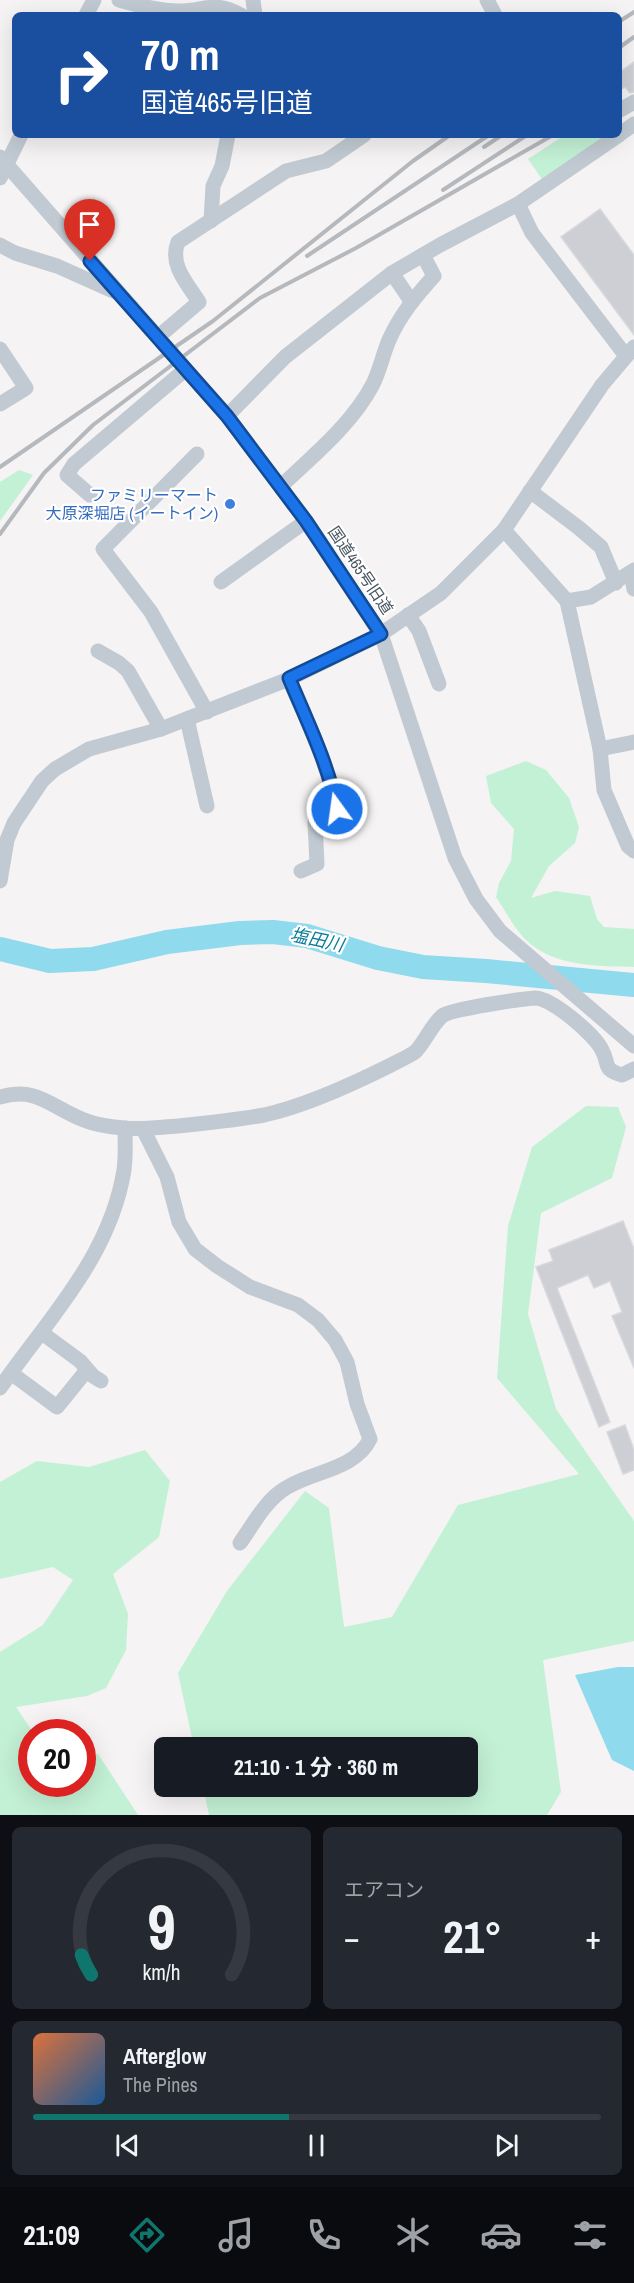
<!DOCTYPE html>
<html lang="ja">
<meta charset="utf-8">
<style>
:root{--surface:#171b24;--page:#242831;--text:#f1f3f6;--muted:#9ea1a6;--line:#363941;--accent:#0f766e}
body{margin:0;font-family:"Archivo Narrow","Noto Sans JP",sans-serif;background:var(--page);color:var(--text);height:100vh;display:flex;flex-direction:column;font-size:22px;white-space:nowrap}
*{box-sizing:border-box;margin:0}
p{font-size:20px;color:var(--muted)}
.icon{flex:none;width:33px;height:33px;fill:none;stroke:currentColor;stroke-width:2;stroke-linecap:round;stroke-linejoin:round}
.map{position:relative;height:1815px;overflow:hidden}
.side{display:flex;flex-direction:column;gap:12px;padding:12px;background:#0d0f14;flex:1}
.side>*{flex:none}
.guide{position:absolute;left:12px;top:12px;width:610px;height:126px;border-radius:9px;box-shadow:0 6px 24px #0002;background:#1a4fa0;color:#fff;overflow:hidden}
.speed{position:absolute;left:18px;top:1719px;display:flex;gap:12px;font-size:30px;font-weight:700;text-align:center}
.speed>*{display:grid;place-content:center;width:78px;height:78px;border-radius:50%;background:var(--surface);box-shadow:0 6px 24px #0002;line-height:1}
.speed .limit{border:9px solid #d22;background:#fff;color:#111}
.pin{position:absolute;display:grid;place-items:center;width:51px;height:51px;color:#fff;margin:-62px -26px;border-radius:50% 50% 50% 0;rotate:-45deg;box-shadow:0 0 6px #0007}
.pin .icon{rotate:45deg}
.me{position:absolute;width:66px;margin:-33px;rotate:346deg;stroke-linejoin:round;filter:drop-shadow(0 0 4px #0008)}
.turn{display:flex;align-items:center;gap:21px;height:126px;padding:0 30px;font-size:27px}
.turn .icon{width:78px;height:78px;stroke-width:2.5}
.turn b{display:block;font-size:42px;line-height:51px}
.big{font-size:45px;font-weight:700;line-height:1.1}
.side .tile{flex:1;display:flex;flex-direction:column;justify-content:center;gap:9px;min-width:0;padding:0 21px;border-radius:9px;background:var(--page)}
.side .dial{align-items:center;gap:0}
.dial svg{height:156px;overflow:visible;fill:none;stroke:var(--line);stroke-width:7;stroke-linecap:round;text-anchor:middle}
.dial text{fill:var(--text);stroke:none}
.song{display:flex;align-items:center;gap:18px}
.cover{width:72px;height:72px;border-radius:9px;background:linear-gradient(135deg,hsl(20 70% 55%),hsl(210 70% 35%))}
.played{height:6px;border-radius:3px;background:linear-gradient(90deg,var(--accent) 45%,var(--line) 45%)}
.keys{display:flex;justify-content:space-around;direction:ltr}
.heat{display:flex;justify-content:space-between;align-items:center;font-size:33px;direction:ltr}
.side .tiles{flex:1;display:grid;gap:12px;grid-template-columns:1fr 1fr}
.tile:last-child{grid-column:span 2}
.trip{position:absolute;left:154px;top:1737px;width:324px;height:60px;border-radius:9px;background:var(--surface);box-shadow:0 6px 24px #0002;font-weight:700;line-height:60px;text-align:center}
.menu{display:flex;height:96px;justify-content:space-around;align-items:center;background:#090b0e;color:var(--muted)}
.menu .icon{width:42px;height:42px}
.menu .current{color:var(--accent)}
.menu b{font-size:27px;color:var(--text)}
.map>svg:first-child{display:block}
.green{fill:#c3f1d5}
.water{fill:#90daee}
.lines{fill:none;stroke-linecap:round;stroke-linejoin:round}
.river{stroke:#90daee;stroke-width:24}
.building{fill:#cdcfd5;stroke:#d7d9de;stroke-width:1.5}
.minor{stroke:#c1cad2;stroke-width:15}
.rail{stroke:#b5b8bd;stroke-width:4}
.route-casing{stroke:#114b97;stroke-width:15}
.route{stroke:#1a73e8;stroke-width:10}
.shop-dot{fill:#3f7fe0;stroke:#fff;stroke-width:2}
.labels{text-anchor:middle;stroke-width:4.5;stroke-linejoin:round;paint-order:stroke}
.shop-label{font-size:16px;fill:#366cbe;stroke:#fff;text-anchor:end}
.street-label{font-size:16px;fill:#4a5661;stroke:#fff}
.water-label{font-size:18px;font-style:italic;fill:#0c7c9b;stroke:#fff}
</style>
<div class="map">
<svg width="634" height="1815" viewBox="0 0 634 1815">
<rect width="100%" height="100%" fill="#f5f3f3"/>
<g class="green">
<polygon points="565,135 608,135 542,179 528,159"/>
<polygon points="19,470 33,475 0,521 0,482"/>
<path d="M526 761 546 770 569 798 579 827 575 843 549 866 531 898 555 891 590 896 597 919 604 927 634 929V967C598 966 554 967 526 940 514 928 505 910 496 897L499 883 511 861 514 829 491 803 486 776Z"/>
<polygon points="586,1106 618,1107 626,1127 612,1178 541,1213 528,1314 556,1409 634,1521 634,1641 543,1660 561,1792 547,1815 209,1815 203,1787 468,1786 468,1748 194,1747 178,1673 227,1591 305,1491 329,1508 344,1627 392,1617 458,1505 579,1474 497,1378 508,1226 532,1147"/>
<polygon points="145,1450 170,1481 159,1537 113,1574 128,1614 126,1650 106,1688 87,1696 16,1707 33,1732 32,1784 82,1784 83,1753 98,1754 138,1815 0,1815 0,1652 43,1625 73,1580 53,1567 0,1579 0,1482 37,1461 89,1467"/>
</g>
<polygon class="water" points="618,1667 634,1667 634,1771 612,1760 575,1675"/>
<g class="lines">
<polyline class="river" points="0,949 50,961 93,959 167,942 240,933 273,932 307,936 378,958 423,967 486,971 634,985"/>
</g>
<g class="building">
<polygon points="634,62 634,92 630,93 625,87 620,90 620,72"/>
<polygon points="600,209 634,255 634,335 561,237"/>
<polygon points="623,1221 634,1249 634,1368 612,1316 622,1312 610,1281 594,1288 588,1275 557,1288 610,1422 599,1427 536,1267 553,1261 549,1250"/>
<polygon points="625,1425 634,1450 634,1470 623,1474 607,1432"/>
</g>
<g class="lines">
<g class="minor">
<path d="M119 0C138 5 159 11 179 11 205 11 213 0 241 15"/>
<polyline points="253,0 255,15"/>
<polyline points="487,0 495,15"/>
<polyline points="86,15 94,0"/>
<polyline points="620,110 634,102"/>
<polyline points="620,134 634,124"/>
<polyline points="0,157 227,416 306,521 381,634 455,858 476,899 500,931 634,1046"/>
<polyline points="0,178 21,135"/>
<polyline points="518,204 532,233 626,356"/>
<polyline points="211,221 213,186 222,166 228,135"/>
<polyline points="0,245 15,253 57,266 113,291"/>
<polyline points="392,273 411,301"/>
<path d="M165 331 199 302C187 283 169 265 178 242L286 171 326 161 364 135"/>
<polyline points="0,349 26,388 0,404"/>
<polyline points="227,416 285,357 392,273 440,245 518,204 619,135"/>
<polyline points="197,454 103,549 151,612 207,712"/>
<path d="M281 486C313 456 353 423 373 384 380 370 383 354 389 340 400 315 416 296 434 276L423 255"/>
<polyline points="530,491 579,528 601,547 616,583"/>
<polyline points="90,495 67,475 74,464 186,369"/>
<polyline points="504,530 567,601 591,597 634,570"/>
<polyline points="631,573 634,589"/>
<polyline points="221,582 306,521"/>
<polyline points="567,601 600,749 604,790 628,846 634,851"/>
<polyline points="408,615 419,631 439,684"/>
<polyline points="98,651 119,663 128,671 161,729"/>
<path d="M289 679C307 721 328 764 337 809L321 812 315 823 317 864 301 871"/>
<polyline points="187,719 207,806"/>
<polyline points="600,749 634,742"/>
<polyline points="0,881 7,840 14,823 42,781 55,769 89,749 161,729 289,679 381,634 441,593 504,530 602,385 634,347"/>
<path d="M0 1097C37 1086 52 1108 84 1120 96 1125 111 1127 124 1128 142 1130 160 1127 178 1126 207 1123 236 1120 264 1115 306 1106 353 1084 391 1065 398 1061 408 1057 415 1052 423 1045 431 1026 442 1016 451 1009 521 999 535 998 552 998 595 1035 602 1050 610 1065 602 1069 622 1075L634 1069"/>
<path d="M143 1129 167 1177 179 1222 195 1249 217 1266 250 1287 298 1305 318 1320 335 1340 347 1362 357 1404 370 1439C354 1472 307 1471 280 1492 264 1504 252 1526 240 1543"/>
<polyline points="42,1333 80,1361 93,1376 101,1381"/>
<polyline points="11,1373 57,1407 87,1370"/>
<path d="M0 1388C48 1319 110 1257 124 1170 126 1156 125 1142 125 1128"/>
</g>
<g class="rail">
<polyline points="620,21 634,12"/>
<polyline points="620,47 634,37"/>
<polyline points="484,147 502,135"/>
<polyline points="443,190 527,135"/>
<polyline points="307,256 489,135"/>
<polyline points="0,467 213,321 413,161 450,135"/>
<polyline points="0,534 44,473 93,425 260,298 356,248 553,135"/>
</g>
</g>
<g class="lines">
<defs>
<path id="route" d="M90 261 227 416 306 521 381 634 289 678C307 721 328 763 337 809"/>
</defs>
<use href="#route" class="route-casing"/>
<use href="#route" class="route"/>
</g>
<circle class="shop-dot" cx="230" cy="504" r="6"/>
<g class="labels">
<g class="shop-label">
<text x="218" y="501">ファミリーマート<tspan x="218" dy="18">大原深堀店 (イートイン)</tspan></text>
</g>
<g class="street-label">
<text transform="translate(361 570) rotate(56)" y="6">国道465号旧道</text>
</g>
<g class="water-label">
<text transform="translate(317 940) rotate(12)" y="6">塩田川</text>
</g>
</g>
</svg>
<div class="speed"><div class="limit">20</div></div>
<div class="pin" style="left:90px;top:261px;background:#d93025"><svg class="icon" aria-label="arrive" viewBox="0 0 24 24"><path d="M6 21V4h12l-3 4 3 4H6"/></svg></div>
<svg class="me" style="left:337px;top:809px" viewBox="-20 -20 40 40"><circle r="17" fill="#1a73e8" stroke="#fff" stroke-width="3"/><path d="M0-11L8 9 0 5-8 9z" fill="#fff"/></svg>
<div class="trip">21:10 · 1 分 · 360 m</div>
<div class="guide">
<div class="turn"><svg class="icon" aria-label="right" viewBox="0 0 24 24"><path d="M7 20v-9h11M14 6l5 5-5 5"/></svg><div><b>70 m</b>国道465号旧道</div></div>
</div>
</div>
<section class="side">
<div class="tiles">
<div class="tile dial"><svg viewBox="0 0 100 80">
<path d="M14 69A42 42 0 1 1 86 69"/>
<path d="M14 69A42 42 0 0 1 9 59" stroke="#0f766e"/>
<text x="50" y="56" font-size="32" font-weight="700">9</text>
<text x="50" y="72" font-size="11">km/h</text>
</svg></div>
<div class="tile"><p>エアコン</p>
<div class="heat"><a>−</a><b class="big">21°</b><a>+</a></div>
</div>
<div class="tile">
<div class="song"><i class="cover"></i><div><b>Afterglow</b><p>The Pines</p></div></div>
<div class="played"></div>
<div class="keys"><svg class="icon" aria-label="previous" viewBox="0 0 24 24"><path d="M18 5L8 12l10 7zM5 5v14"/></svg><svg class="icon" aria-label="pause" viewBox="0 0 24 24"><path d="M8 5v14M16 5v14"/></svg><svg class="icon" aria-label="next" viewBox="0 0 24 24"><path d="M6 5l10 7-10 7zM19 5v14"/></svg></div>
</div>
</div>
</section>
<nav class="menu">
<b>21:09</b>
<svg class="icon current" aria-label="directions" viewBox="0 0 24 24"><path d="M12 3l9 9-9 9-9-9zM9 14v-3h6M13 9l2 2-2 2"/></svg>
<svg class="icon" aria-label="music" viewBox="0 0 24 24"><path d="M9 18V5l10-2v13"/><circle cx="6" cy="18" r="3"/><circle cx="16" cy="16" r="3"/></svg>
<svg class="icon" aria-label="phone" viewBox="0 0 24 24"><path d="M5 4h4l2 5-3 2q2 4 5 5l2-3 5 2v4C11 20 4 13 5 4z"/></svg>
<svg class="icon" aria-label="climate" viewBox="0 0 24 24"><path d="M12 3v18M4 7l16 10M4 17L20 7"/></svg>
<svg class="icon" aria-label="car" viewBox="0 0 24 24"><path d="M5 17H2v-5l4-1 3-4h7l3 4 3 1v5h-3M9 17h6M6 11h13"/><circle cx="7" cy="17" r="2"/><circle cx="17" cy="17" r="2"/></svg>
<svg class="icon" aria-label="filters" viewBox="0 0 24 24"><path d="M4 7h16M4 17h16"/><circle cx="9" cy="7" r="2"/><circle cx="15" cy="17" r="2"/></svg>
</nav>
